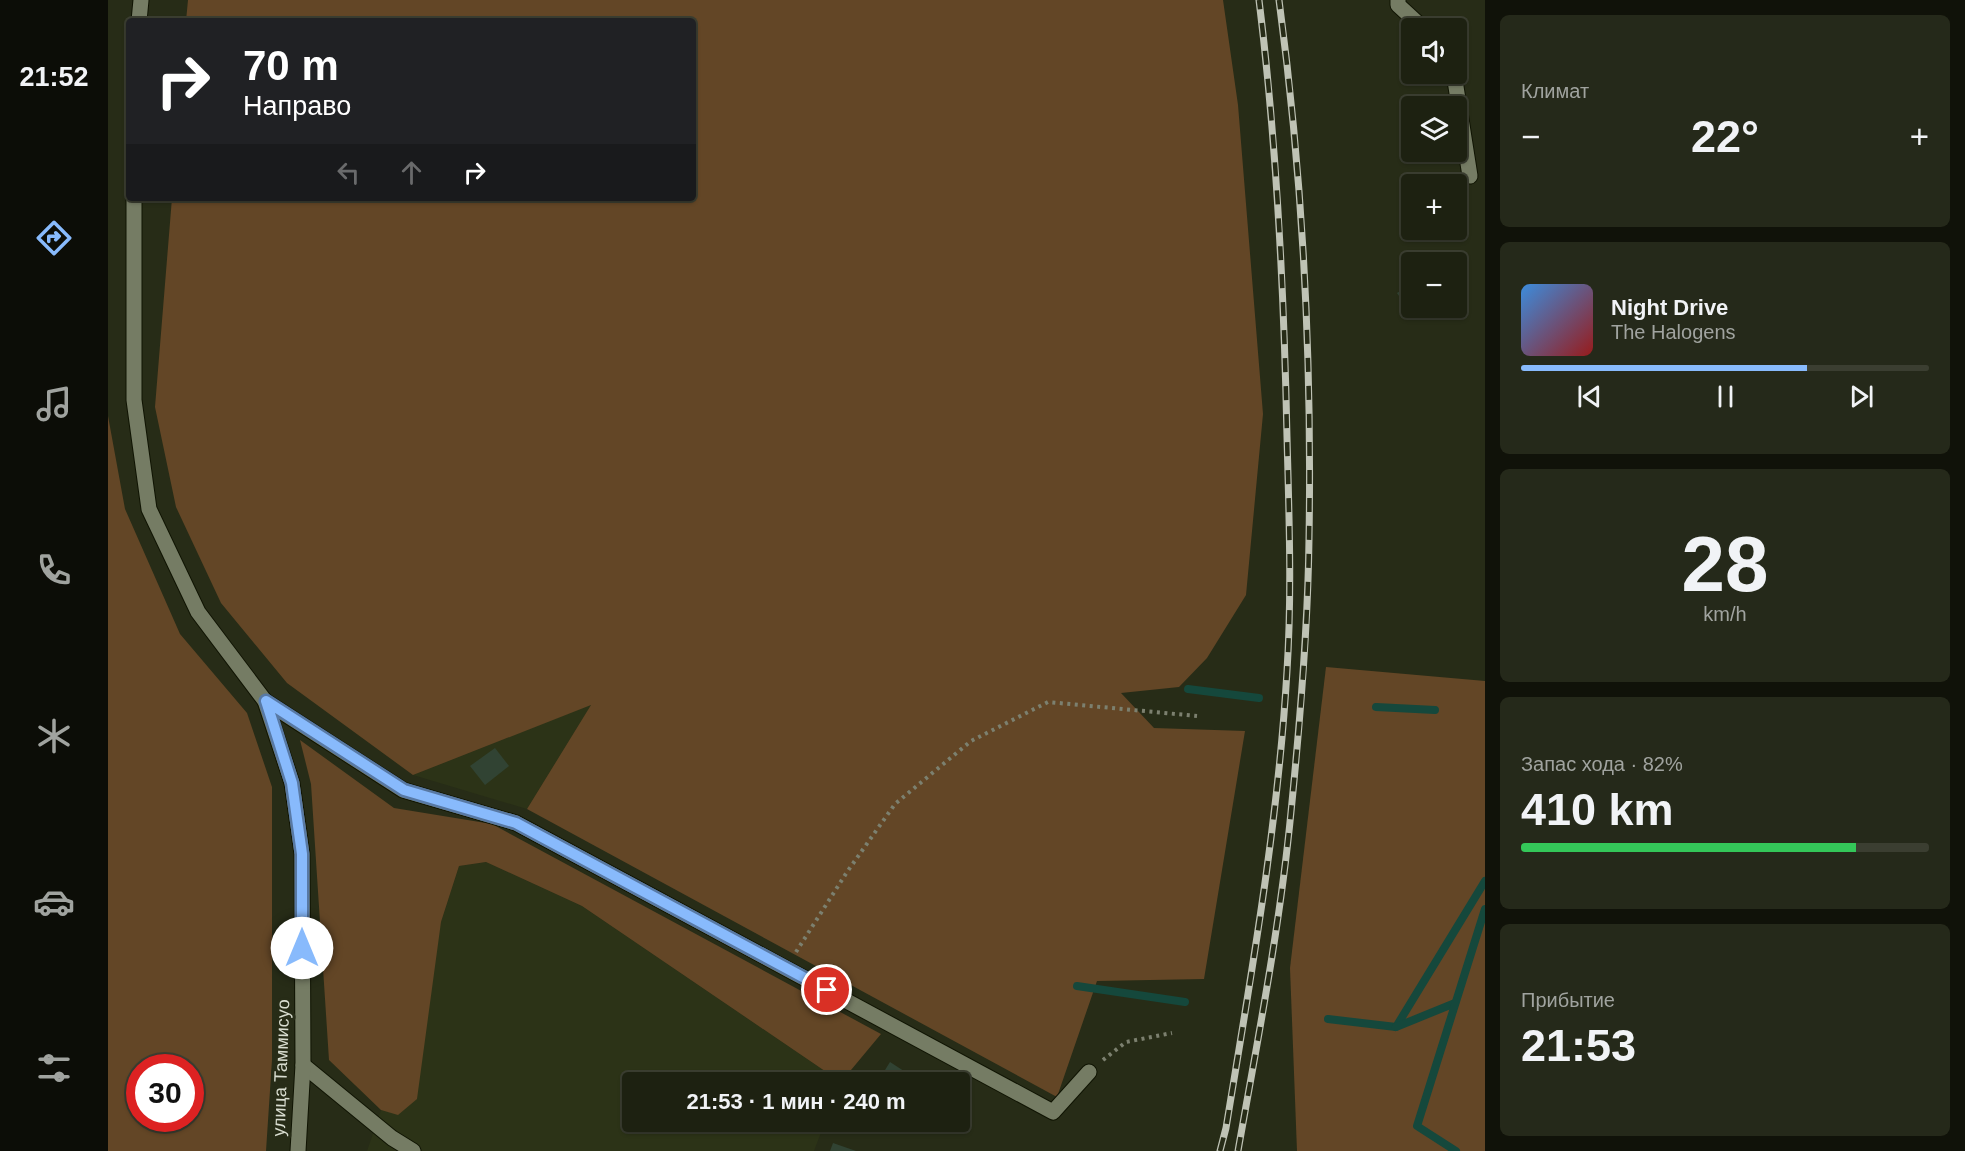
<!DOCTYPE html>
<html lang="ru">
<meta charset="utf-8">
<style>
:root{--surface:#1d2111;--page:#25291a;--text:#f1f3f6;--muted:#a0a39f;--line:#3b3e31;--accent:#88bafc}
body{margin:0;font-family:Arial,sans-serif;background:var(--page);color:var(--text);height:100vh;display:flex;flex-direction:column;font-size:22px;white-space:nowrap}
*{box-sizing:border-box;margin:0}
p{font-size:20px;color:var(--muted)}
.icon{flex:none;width:33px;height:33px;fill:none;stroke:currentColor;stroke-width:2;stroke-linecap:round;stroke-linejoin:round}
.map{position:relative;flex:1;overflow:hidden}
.drawer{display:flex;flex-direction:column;gap:15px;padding:15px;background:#101209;width:480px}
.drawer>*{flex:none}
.top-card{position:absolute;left:18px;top:18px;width:570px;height:183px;border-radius:6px;box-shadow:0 2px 4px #0004,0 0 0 2px var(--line);background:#202124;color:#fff;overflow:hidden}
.controls{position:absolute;left:1293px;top:18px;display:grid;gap:12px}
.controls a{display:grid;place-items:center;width:66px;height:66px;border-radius:6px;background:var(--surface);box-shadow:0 2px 4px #0004,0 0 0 2px var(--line);font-size:30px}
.speed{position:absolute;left:18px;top:1054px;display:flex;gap:12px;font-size:30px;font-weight:700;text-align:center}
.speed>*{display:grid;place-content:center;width:78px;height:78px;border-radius:50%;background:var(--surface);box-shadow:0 2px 4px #0004,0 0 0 2px var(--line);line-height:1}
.speed .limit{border:9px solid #d22;background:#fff;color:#111}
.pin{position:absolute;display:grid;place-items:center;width:51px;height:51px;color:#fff;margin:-26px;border:3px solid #fff;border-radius:50%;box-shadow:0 2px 6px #0007}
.me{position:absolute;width:66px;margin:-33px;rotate:0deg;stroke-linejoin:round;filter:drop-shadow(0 0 4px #0008)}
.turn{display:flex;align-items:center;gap:21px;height:126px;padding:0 18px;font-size:27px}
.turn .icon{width:78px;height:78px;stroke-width:2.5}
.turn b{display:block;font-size:42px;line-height:51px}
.lanes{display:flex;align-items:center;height:57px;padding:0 18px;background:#0003;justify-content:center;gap:30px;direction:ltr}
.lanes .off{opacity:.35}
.big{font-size:45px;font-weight:800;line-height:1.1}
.drawer .widget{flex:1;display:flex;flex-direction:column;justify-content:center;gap:9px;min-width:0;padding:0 21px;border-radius:9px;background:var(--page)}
.drawer .dial{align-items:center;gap:0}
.dial b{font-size:78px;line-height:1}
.song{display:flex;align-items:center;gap:18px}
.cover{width:72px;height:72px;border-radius:9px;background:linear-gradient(135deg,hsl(210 70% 55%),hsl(0 70% 35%))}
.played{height:6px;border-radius:3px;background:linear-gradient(90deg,var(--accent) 70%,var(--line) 70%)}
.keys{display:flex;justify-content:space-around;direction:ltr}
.heat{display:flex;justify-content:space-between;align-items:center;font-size:33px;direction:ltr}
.charge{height:9px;border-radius:4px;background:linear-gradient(90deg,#34c759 82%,var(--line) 0)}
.trip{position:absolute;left:514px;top:1072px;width:348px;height:60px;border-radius:6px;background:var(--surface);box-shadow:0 2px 4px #0004,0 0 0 2px var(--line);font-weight:800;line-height:60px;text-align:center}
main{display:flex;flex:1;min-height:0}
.dock{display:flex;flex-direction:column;width:108px;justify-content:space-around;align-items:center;background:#0c0d07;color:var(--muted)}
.dock .icon{width:42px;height:42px}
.dock .on{color:var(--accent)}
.dock b{font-size:27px;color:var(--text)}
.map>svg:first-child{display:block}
.built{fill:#2c3317}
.green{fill:#634626;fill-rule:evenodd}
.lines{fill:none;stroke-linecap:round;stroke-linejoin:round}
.stream{stroke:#15483c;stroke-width:8}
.building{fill:#314333}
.lane-casing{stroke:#101403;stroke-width:17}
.street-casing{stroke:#101403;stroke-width:17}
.path{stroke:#7c806f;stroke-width:4;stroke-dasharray:3 4.5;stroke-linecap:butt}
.lane{stroke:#757c64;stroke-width:15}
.street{stroke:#757c64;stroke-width:15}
.rail-casing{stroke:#bfc3b5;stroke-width:7}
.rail{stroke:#272c17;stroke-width:4.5;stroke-dasharray:14;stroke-linecap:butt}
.route-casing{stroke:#5879a4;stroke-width:15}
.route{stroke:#88bafc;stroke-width:10}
.labels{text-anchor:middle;stroke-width:6;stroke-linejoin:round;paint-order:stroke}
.street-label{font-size:18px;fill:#d9ddd0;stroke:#272c17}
</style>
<main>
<nav class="dock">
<b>21:52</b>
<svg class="icon on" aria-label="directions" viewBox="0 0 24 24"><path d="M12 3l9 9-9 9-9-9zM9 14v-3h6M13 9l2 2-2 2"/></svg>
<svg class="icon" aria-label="music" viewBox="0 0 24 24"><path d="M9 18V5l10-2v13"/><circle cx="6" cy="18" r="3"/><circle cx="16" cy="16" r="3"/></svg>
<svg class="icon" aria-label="phone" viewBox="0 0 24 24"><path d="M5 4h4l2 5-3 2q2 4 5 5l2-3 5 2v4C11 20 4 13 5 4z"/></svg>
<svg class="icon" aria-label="climate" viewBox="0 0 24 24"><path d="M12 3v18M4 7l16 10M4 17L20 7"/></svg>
<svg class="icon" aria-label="car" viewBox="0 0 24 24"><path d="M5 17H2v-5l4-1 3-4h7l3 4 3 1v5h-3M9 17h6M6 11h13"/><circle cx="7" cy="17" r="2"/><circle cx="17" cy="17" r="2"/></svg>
<svg class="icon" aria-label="filters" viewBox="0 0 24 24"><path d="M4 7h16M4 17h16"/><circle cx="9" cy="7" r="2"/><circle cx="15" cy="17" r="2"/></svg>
</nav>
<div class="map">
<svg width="1377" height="1151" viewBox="0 0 1377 1151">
<rect width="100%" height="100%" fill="#272c17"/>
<g class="built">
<polygon points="484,704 419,809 305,775"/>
<polygon points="378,862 474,906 733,1082 525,1083 525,1122 717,1122 706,1151 259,1151 273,1110 290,1114 333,922 351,866"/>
</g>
<g class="green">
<polygon points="80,0 1115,0 1130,105 1155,414 1138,595 1099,658 1071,687 1013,693 1046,728 1137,731 1096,979 989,981 949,1097 419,809 483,705 305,775 179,683 113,603 68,507 47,407 64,198 585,198 585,21 78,21"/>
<path d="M0 416 17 509 72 634 139 713 164 787V1060L158 1151H0ZM32 1068H82V1119H32Z"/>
<polygon points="1218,667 1377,681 1377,1151 1189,1151 1182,968"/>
<polygon points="192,740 286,808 384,824 773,1034 733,1082 474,906 378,862 351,866 333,922 309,1099 290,1115 273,1110 221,1060 203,784"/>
</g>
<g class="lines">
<g class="stream">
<polyline points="1080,689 1151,698"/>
<polyline points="1268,707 1327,710"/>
<polyline points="969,986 1077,1002"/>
<polyline points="1220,1019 1288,1027 1377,881"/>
<polyline points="1288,1027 1347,1003"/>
<polyline points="1348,1151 1309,1126 1377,909"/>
</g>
</g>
<g class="building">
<polygon points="1304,284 1304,307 1300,309 1289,293"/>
<polygon points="387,748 401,766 377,785 362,766"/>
<polygon points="782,1062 805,1077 801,1083 769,1083"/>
<polygon points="725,1143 748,1151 722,1151"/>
</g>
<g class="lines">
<defs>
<g id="lane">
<polyline points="1290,0 1290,5 1315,28"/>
<polyline points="1346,74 1362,176"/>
<polyline points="157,701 295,790 408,823 945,1112 981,1072"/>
<polyline points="195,1065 284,1138 305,1151"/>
</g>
<g id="street">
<polyline points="31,21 33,0"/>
<polyline points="26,198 26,400 41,509 90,612 157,701 184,783 194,854 195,1065 190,1151"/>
</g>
</defs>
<use href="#lane" class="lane-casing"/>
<use href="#street" class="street-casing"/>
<g class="path">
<polyline points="688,952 739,872 787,804 863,741 940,702 1089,716"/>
<polyline points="995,1060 1018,1042 1064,1033"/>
</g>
<use href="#lane" class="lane"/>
<use href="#street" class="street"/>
<defs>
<g id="rail">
<path d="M1112 1151 1118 1128C1143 976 1170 825 1179 671 1184 593 1181 515 1179 437 1176 291 1169 145 1151 0"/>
<path d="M1130 1151C1150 1038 1172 926 1183 812 1192 722 1200 630 1201 539 1204 359 1195 179 1171 0"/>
</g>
</defs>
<use href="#rail" class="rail-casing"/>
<use href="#rail" class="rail"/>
</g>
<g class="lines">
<defs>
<polyline id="route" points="194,948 194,854 184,783 158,701 296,790 408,823 719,990"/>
</defs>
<use href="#route" class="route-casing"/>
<use href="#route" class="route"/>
</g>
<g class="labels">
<g class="street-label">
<text transform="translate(173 1068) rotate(-88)" y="6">улица Таммисуо</text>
</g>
</g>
</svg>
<div class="controls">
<a><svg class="icon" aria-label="sound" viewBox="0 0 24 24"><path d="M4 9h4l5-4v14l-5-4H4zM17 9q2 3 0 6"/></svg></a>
<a><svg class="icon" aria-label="layers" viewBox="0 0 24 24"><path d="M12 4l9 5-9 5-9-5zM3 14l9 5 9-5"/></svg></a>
<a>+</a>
<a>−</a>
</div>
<div class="speed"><div class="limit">30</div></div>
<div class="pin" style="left:719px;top:990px;background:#d93025"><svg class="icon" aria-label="arrive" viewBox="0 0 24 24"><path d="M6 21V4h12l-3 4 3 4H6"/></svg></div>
<svg class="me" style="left:194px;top:948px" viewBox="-20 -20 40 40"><circle r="19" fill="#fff"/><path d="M0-13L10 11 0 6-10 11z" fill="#88bafc"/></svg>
<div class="trip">21:53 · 1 мин · 240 m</div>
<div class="top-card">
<div class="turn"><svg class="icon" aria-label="right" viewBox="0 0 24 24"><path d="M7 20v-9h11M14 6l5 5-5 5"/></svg><div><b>70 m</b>Направо</div></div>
<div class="lanes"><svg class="icon off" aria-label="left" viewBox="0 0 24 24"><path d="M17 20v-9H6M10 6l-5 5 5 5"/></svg><svg class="icon off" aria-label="ahead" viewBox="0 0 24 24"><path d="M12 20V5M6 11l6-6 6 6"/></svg><svg class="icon" aria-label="right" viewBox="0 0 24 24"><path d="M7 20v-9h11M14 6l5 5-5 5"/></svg></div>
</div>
</div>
<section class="drawer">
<div class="widget"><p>Климат</p>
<div class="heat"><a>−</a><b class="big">22°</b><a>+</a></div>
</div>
<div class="widget">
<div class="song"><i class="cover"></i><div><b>Night Drive</b><p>The Halogens</p></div></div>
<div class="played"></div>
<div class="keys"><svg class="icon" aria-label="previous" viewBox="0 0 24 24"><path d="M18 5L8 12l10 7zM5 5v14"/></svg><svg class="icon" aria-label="pause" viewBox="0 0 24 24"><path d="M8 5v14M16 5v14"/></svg><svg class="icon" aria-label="next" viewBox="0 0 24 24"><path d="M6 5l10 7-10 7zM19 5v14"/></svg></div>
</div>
<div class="widget dial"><b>28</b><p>km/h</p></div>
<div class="widget"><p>Запас хода · 82%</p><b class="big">410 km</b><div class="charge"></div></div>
<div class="widget"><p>Прибытие</p><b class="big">21:53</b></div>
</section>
</main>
